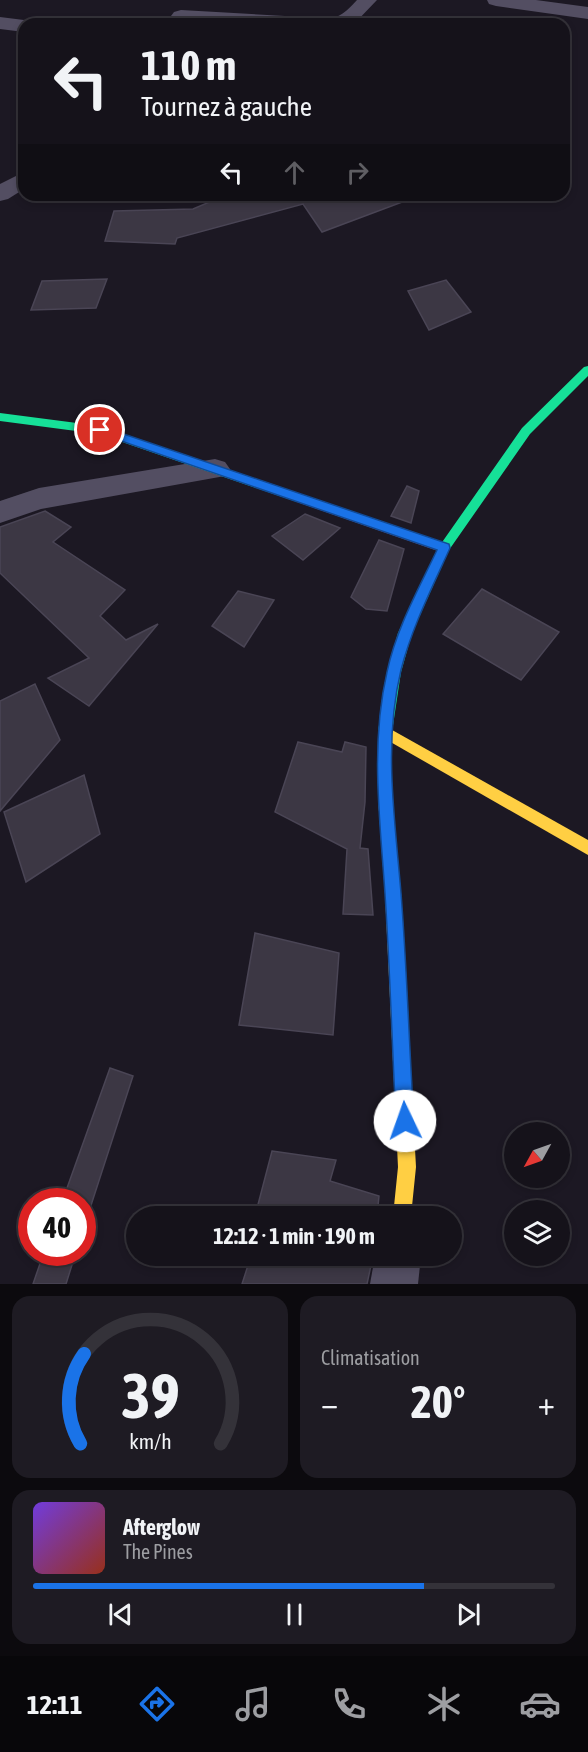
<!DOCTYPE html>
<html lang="fr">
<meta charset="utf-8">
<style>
:root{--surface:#15121a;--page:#1e1b23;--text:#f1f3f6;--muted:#9d9ea2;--line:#343239;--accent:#1a73e8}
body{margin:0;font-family:"Asap Condensed",sans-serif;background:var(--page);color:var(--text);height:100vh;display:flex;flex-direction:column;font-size:22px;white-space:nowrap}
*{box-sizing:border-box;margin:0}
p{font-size:20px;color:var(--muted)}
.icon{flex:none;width:33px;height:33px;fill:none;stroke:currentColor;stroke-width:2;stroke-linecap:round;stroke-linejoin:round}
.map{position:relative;height:1284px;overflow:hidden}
.side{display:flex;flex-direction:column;gap:12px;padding:12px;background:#0c0a0e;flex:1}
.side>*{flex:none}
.top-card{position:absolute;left:18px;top:18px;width:552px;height:183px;border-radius:18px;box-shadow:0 3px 9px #0003,0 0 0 2px var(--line);background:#15121a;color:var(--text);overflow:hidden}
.needle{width:39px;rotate:230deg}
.buttons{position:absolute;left:504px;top:1122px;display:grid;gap:12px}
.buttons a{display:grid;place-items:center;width:66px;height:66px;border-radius:50%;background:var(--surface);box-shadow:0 3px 9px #0003,0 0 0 2px var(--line);font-size:30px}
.speed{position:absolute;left:18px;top:1188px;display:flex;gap:12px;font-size:30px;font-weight:700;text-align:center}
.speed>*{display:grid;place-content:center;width:78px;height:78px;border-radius:50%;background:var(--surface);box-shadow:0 3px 9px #0003,0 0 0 2px var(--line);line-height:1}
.speed .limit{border:9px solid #d22;background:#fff;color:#111}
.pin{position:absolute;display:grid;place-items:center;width:51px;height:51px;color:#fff;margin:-26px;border:3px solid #fff;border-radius:50%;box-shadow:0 2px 6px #0007}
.me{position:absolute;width:66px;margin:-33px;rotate:357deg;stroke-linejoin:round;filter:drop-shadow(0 0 4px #0008)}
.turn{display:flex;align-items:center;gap:21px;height:126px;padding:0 24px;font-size:27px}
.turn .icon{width:78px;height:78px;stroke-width:2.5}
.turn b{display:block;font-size:42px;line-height:51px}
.lanes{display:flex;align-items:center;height:57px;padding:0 24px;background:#0003;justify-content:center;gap:30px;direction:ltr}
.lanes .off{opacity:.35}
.big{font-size:45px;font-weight:700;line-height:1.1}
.side .widget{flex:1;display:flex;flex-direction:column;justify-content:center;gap:9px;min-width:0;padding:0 21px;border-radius:18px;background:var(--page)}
.side .dial{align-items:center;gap:0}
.dial svg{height:156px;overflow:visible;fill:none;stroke:var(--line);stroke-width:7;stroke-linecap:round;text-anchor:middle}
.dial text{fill:var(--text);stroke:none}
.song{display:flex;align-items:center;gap:18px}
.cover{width:72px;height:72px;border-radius:9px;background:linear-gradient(135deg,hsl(260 70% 55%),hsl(10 70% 35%))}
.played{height:6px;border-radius:3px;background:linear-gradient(90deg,var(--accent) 75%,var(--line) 75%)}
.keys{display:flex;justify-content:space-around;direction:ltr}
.heat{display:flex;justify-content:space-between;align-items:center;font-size:33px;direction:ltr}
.side .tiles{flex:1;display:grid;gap:12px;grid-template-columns:1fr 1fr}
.widget:last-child{grid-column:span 2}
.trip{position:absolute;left:126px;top:1206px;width:336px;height:60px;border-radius:30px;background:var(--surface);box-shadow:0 3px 9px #0003,0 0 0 2px var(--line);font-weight:700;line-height:60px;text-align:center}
.menu{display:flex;height:96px;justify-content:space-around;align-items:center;background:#08070a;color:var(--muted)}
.menu .icon{width:42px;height:42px}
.menu .active{color:var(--accent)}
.menu b{font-size:27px;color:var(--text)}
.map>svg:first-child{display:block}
.building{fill:#3c3744;stroke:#4a4555;stroke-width:1.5}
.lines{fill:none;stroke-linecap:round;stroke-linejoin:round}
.street{fill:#534e62;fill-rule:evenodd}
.fast{fill:#16e098;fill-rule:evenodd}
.slow{fill:#ffcf43;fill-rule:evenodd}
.jam{fill:#f24e42;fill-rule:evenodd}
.route{fill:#1a73e8;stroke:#114b97;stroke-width:1.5}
</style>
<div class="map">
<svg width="588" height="1284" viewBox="0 0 588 1284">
<rect width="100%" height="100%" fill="#1c1823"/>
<g class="building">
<polygon points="226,195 413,195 413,198 322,232 303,204 177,238 175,244 105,241 114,211 193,209"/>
<polygon points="107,279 96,308 31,310 42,281"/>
<polygon points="446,280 471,312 429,330 408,291"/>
<polygon points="407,486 419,491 411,523 391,516"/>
<polygon points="45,511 71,527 53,542 125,590 100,616 126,640 158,624 89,706 48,678 89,658 0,573 0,527"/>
<polygon points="305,514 340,528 303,560 272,536"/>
<polygon points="379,540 404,549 387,611 366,609 351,597"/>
<polygon points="482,589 559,632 521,680 443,634"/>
<polygon points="238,591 274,600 244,647 212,626"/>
<polygon points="35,684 60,740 0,811 0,701"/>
<polygon points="298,742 342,752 345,742 366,747 365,802 360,848 368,849 373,915 343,914 347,849 275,812"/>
<polygon points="84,775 100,834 26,882 4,812"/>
<polygon points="255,933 339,953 333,1035 239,1025"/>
<polygon points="110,1068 133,1076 82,1233 82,1202 62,1202"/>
<polygon points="272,1151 336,1160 330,1181 379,1196 377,1216 255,1216"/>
<polygon points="44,1252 76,1252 66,1284 33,1284"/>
<polygon points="251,1256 373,1256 367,1284 242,1284"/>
</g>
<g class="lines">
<g class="street">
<path d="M357 0H377L354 24H219L174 20 171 16 174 12 181 10 320 18C336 22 346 12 357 0Z"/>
<polygon points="487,0 536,0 588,7 588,19 496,6 489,4"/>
<polygon points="0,17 24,20 32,24 24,24 24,32 0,29"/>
<polygon points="24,172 24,189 8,199 0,201 0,184"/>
<polygon points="215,459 225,462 230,469 225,476 41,509 0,523 0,501 39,488"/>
<polygon points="375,1256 421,1256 418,1284 370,1284"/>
</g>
<g class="fast">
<polygon points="588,366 588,376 530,434 449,550 412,633 401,672 392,732 392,798 390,803 385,805 380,803 378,798 378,732 387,672 398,633 438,548 522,428 584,367"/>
<polygon points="0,413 100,426 305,496 307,499 305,502 297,502 99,434 0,421"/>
</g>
<g class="slow">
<polygon points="385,726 588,840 588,855 380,736 378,732 380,728"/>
<polygon points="385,791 390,793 392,798 401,893 416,1167 411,1216 393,1216 398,1167 385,893 378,798 380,793"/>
</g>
<polygon class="jam" points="301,495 448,545 450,548 444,553 297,502 295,499 297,496"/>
</g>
<path class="route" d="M100 426 449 544 450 548C432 588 412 627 401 670 383 744 395 819 401 893 407 969 409 1045 414 1121L411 1127 405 1130 398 1127 396 1121C392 1045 390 969 385 894 380 819 370 746 387 672 396 629 418 590 437 550L95 432 94 430Z"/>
</svg>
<div class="buttons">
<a><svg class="needle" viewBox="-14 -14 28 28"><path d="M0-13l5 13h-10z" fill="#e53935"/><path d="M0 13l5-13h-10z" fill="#9d9ea2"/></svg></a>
<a><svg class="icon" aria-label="layers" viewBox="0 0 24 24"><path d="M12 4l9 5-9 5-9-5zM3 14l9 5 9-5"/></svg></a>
</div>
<div class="speed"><div class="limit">40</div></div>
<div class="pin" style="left:100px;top:430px;background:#d93025"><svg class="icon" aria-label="arrive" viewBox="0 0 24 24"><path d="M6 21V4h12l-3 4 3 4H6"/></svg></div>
<svg class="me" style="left:405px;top:1121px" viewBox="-20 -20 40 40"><circle r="19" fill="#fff"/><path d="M0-13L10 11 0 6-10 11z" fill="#1a73e8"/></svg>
<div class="trip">12:12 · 1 min · 190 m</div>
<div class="top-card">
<div class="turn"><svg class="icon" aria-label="left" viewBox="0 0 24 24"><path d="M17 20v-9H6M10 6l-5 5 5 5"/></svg><div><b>110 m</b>Tournez à gauche</div></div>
<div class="lanes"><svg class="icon" aria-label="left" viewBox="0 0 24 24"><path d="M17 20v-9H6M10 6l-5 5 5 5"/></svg><svg class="icon off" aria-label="ahead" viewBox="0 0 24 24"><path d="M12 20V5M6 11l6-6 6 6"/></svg><svg class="icon off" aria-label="right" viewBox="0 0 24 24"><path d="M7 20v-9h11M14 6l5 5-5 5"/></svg></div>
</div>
</div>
<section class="side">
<div class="tiles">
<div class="widget dial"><svg viewBox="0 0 100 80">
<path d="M14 69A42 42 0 1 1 86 69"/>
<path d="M14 69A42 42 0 0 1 16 23" stroke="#1a73e8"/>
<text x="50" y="56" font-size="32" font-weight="700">39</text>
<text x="50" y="72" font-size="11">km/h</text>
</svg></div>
<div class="widget"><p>Climatisation</p>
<div class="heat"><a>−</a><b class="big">20°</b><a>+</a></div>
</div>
<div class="widget">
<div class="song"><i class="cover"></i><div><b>Afterglow</b><p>The Pines</p></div></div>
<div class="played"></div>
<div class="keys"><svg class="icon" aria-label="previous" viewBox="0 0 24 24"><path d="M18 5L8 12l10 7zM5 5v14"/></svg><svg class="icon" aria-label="pause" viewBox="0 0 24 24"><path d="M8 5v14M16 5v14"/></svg><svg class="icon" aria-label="next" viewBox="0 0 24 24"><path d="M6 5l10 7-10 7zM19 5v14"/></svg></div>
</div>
</div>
</section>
<nav class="menu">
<b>12:11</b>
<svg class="icon active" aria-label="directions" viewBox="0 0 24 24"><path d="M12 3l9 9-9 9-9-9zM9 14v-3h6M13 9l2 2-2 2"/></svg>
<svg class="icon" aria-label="music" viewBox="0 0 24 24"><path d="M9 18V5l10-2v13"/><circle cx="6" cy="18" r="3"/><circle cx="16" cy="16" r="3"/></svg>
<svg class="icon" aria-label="phone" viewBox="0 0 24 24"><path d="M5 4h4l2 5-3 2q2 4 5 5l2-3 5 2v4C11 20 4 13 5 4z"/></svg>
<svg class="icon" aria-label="climate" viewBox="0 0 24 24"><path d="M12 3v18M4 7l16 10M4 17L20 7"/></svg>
<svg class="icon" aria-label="car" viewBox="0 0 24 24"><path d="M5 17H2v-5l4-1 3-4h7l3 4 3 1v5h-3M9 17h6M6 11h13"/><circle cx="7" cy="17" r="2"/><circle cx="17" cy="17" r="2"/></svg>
</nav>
